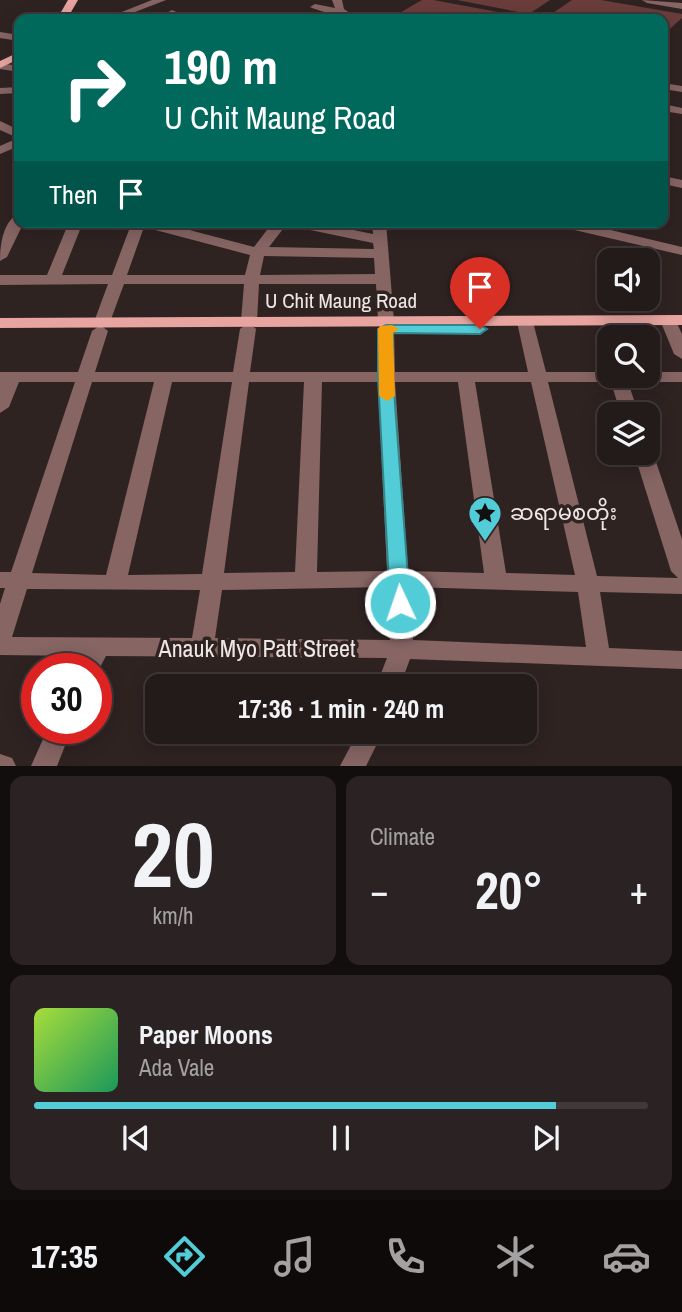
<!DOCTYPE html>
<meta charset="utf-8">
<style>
:root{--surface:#231a1a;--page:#2b2323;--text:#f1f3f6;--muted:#a3a1a2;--line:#403839;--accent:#52ccd6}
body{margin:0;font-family:"Archivo Narrow","Noto Sans Myanmar",sans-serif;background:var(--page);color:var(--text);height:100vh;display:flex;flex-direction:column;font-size:26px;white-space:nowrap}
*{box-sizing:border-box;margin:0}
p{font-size:23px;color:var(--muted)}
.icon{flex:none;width:38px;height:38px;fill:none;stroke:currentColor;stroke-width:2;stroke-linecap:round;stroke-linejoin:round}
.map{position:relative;height:766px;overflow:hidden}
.details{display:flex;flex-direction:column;gap:10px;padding:10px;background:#130e0e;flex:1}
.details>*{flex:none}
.top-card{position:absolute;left:14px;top:14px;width:654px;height:214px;border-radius:14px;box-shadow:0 4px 18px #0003,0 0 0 2px var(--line);background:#00695c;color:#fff;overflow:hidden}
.controls{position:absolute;left:597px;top:248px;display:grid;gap:14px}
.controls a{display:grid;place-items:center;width:63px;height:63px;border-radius:14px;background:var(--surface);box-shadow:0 4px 18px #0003,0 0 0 2px var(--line);font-size:35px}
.speed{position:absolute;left:21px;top:653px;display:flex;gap:14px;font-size:35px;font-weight:700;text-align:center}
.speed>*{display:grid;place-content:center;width:91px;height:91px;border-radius:50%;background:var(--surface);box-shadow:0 4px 18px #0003,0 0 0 2px var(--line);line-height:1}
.speed .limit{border:10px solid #d22;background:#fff;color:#111}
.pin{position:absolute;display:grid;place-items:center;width:60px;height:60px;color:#fff;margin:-72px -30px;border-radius:50% 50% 50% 0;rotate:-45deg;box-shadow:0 0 7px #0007}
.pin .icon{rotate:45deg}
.me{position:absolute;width:77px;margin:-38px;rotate:357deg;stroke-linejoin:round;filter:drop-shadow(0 0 5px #0008)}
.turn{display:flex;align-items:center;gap:24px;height:147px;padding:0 35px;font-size:32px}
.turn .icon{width:91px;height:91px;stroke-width:2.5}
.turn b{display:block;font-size:49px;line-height:60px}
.then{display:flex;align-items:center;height:66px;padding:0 35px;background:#0003;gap:14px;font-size:26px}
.big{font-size:52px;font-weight:700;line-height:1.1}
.details .tile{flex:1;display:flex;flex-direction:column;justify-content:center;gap:10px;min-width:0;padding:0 24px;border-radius:14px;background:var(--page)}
.details .dial{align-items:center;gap:0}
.dial b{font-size:91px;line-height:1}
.song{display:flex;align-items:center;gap:21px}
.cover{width:84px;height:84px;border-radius:10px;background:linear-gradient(135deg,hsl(80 70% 55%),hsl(150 70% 35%))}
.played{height:7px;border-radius:4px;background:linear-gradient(90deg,var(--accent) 85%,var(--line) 85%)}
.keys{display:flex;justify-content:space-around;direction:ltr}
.heat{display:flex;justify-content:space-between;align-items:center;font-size:38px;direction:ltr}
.details .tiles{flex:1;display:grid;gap:10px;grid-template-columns:1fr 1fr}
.tile:last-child{grid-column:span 2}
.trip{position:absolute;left:145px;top:674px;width:392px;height:70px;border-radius:14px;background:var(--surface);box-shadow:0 4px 18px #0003,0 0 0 2px var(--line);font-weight:700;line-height:70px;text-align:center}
.menu{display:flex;height:112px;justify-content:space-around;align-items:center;background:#0e0a0a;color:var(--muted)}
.menu .icon{width:49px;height:49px}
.menu .current{color:var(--accent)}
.menu b{font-size:32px;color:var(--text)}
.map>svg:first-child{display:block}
.green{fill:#6a3d3b}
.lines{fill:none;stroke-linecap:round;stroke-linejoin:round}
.minor{fill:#866563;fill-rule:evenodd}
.major{fill:#e7a4a0;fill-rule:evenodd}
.route{fill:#52ccd6;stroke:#35858b;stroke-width:2}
.slow{fill:#f59e0b}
.labels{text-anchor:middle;stroke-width:7;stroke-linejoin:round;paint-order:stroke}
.street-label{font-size:21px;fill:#efe7e6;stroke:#2f2322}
.poi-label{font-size:21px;fill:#efe7e6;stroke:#2f2322;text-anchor:start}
.near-street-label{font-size:24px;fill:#efe7e6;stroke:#2f2322}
</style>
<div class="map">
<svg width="682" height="766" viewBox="0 0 682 766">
<rect width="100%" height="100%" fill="#2f2322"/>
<g class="green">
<polygon points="422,0 433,0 525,17 389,19"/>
<polygon points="457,0 550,0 529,14"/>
<polygon points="572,0 601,0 682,14 682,18 663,35 663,19 547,17"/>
</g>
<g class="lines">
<g class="minor">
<polygon points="152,0 166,0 117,19 104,19"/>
<path d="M332 0H342L344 9 358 19C349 19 318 11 310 7L315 4 335 8Z"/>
<polygon points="642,0 682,3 682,9 647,3"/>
<path d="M172 10 187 17 189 19C181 20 173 19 167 13Z"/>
<polygon points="0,32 19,35 19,41 0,38"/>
<polygon points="0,63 19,66 19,72 0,69"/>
<polygon points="663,83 682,86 682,92 663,89"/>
<polygon points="19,87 19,93 0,94 0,88"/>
<polygon points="663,104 682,108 682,114 663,111"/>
<polygon points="0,121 19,130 19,146 0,154 0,146 18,138 0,130"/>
<polygon points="663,176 682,180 682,188 663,184"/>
<path d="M19 214V222H24L7 257 0 261C0 246 3 220 19 214Z"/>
<path d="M69 222H83L62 275H112L132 222H159L254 247 273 222H314L373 234 372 222H386L394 321 390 325 394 329 395 372H528L517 322 525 317 533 322 546 372H609V376H648V372H682V382H628L639 415H621L611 382H548L597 576 678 578 671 571 634 453H648V448L653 453 682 539V594L600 592 609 648 682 651V669L410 659 400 686H376L387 658 106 656 96 675V668H76L82 656 0 655V604L5 588H0V572H11L75 382H19L9 407 0 413V372H78L92 331 99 326 94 322 108 284 0 285V275H47ZM286 225 373 243 374 249 269 247ZM144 227 250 255 245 275H127ZM264 256 374 258 375 274 260 275ZM124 284H244L241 321 245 325 240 329 233 372H95L108 331 103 327 110 322ZM259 284H376L378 321 382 325 378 329 377 372H250L256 329 252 325 257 321ZM92 382H154L106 575 32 573ZM172 382H232L202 574 128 575ZM249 382H304L295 572 224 573ZM322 382H378L387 571 317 572ZM395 382H458L484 573 408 571ZM475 382H531L575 575 506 573ZM387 587 390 640 215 638 222 590ZM409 587 578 592 586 647 413 640ZM27 589 200 590 192 638 12 637Z"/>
<polygon points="551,222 577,222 682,247 682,255 553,225"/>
<polygon points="668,315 674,317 682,334 682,359 674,354 660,320"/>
<polygon points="48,728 72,728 57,766 31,766"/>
<polygon points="358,732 383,732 366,766 340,766"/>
<polygon points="0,754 12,758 16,766 0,766"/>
</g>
<g class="major">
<polygon points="68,0 78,0 67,19 57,19"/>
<polygon points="19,52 19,59 0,68 0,61"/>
<polygon points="682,315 682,325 0,328 0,318"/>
</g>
</g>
<polygon class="route" points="386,325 480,325 487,329 480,334 393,333 393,378 410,603 407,608 400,610 393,608 390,603 378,378 378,329"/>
<polygon class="slow" points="392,325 399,329 393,333 395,396 387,401 379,396 378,329 380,326"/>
<defs>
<symbol id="sight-pin" viewBox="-11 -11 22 30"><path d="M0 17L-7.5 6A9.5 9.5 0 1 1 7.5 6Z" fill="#52ccd6" stroke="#2f2322"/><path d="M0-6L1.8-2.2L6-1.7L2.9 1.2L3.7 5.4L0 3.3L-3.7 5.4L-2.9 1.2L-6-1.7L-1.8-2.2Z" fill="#111"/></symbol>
</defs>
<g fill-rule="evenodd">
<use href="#sight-pin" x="466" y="494" width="38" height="52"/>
</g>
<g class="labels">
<g class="street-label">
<text x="341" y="308">U Chit Maung Road</text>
</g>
<g class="poi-label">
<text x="510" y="520">ဆရာမစတိုး</text>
</g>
<g class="near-street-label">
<text x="257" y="657">Anauk Myo Patt Street</text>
</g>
</g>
</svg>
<div class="controls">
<a><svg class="icon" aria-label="sound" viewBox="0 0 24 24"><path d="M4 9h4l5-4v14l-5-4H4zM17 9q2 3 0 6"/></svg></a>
<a><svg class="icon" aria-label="search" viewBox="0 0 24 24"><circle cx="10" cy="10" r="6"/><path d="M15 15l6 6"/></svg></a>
<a><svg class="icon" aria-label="layers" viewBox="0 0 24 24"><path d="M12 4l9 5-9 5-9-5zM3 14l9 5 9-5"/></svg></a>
</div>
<div class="speed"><div class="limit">30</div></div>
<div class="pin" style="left:480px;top:329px;background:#d93025"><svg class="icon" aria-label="arrive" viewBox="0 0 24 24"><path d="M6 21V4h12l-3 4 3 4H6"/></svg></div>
<svg class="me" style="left:400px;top:603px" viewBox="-20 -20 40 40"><circle r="17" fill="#52ccd6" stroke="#fff" stroke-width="3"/><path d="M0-11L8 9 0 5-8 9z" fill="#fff"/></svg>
<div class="trip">17:36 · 1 min · 240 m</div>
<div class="top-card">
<div class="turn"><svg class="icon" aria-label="right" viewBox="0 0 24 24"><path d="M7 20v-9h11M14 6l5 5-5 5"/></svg><div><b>190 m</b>U Chit Maung Road</div></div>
<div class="then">Then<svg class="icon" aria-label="arrive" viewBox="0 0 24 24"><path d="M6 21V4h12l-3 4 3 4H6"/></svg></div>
</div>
</div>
<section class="details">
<div class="tiles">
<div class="tile dial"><b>20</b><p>km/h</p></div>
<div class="tile"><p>Climate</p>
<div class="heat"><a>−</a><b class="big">20°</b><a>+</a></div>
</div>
<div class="tile">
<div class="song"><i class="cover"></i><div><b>Paper Moons</b><p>Ada Vale</p></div></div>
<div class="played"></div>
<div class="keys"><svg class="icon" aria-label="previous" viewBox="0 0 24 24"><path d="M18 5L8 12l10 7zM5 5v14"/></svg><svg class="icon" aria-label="pause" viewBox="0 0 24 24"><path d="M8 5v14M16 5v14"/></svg><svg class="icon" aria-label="next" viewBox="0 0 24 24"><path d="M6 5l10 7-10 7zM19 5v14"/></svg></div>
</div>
</div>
</section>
<nav class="menu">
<b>17:35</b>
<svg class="icon current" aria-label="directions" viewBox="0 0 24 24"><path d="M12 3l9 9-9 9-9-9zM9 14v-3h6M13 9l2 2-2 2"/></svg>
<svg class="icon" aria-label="music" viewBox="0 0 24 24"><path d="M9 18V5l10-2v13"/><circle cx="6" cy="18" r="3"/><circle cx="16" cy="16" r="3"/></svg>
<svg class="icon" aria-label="phone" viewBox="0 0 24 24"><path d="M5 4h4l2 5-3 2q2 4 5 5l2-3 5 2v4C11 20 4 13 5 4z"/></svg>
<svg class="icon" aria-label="climate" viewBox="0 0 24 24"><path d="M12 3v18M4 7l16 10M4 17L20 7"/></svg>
<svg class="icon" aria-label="car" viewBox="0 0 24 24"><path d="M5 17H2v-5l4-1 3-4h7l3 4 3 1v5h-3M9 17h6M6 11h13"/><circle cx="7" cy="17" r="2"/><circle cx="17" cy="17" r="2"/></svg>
</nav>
